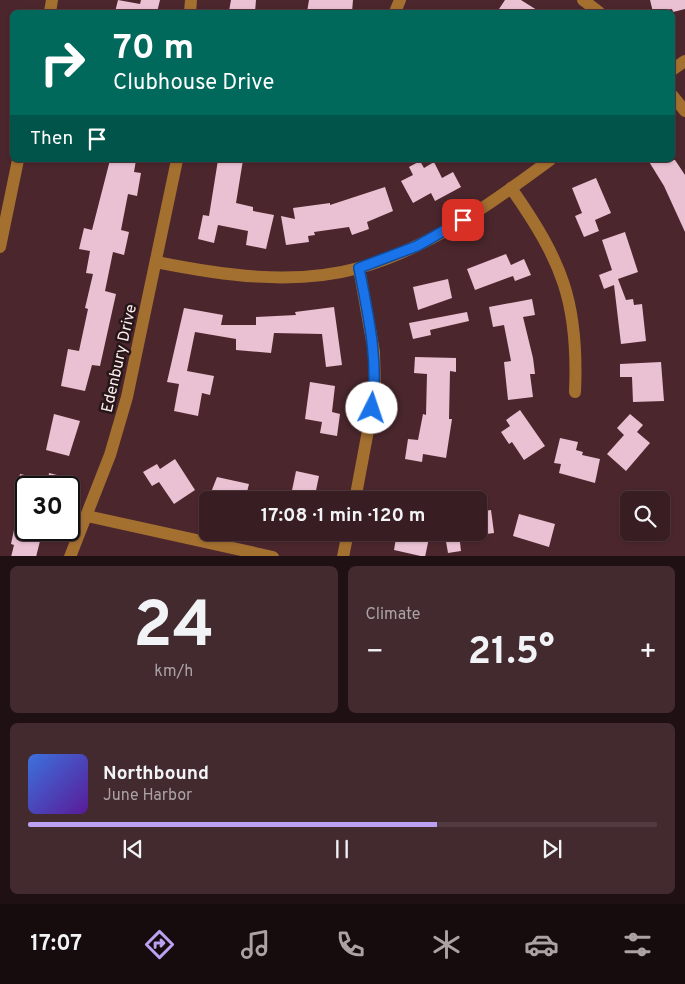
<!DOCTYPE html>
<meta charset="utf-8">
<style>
:root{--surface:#381d22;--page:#432a2f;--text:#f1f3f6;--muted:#aba2a5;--line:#523b40;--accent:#bca0f2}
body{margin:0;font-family:Overpass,sans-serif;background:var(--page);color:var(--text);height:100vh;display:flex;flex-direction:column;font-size:19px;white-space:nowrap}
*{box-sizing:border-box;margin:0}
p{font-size:16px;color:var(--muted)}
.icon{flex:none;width:28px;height:28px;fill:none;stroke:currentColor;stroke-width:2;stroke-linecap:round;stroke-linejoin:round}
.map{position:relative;height:556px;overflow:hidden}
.side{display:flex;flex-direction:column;gap:10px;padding:10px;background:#1f1013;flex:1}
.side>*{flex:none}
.guide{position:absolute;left:10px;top:10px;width:665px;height:152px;border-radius:8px;box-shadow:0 1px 4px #0004,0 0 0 1px var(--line);background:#00695c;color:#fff;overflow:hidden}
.buttons{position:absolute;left:620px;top:491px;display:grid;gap:10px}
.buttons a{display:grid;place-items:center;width:50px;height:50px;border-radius:8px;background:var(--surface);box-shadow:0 1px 4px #0004,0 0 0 1px var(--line);font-size:25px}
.speed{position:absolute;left:15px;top:476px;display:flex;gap:10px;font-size:25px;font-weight:700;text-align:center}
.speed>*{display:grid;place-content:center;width:65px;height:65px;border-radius:50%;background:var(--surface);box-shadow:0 1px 4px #0004,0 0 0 1px var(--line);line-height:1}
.speed .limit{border:2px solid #111;border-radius:8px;background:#fff;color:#111}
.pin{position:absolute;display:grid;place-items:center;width:42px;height:42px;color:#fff;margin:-21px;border-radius:10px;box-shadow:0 2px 8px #0006}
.me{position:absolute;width:55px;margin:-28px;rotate:4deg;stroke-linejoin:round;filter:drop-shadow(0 0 4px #0008)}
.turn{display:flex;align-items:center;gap:18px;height:105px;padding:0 20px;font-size:22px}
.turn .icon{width:65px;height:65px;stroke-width:2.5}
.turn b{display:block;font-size:35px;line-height:42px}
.then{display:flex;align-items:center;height:48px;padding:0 20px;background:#0003;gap:10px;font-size:19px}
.big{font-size:38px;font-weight:700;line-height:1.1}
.side .widget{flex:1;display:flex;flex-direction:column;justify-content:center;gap:8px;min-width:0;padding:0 18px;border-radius:8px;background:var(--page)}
.side .dial{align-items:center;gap:0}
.dial b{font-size:65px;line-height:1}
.song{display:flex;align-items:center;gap:15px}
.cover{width:60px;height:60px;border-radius:8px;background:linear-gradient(135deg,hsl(220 70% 55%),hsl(270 70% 35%))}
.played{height:5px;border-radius:2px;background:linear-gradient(90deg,var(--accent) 65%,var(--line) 65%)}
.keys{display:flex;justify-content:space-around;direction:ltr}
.heat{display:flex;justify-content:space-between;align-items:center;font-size:28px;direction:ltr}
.side .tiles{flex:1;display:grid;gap:10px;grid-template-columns:1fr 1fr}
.widget:last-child{grid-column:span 2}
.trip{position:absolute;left:199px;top:491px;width:288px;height:50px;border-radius:8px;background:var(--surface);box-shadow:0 1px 4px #0004,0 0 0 1px var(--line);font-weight:700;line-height:50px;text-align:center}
.menu{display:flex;height:80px;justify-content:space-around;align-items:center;background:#160c0e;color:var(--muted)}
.menu .icon{width:35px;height:35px}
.menu .selected{color:var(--accent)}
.menu b{font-size:22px;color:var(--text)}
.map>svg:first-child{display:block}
.building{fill:#eac0d3}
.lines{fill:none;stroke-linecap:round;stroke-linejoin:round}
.minor{stroke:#a47030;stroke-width:12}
.route-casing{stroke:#114b97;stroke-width:12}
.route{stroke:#1a73e8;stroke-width:9}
.labels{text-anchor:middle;stroke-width:5;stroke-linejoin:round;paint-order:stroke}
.street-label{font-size:16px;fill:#fdeef0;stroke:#261618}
</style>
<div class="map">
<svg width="685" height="557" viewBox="0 0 685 557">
<rect width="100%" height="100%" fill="#4b272d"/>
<g class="building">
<polygon points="118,0 140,4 141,0 160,0 157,12 115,12"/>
<polygon points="231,0 256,0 255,12 229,11"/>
<polygon points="309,0 353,0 352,12 307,12"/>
<polygon points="505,0 521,0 540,12 497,12"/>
<polygon points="650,0 685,0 685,9 673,12 672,9 653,12"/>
<polygon points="110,160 136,160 134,172 141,173 137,196 128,194 121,230 129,232 124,255 113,252 105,291 116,294 100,366 92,365 85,391 61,386 68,349 79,351 88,309 85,308 93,274 86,273 90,251 79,249 84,228 92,230"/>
<polygon points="218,160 243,160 236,203 253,207 253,211 274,215 266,249 246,245 248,231 218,225 214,243 198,239 203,215 209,216"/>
<polygon points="648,160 675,160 685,175 685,232 664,186"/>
<polygon points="420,161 424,168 434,162 442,178 453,172 461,187 435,201 431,193 413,203 401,181 413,175 409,167"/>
<polygon points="596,178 611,213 595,220 599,231 584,237 575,216 582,213 572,188"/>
<polygon points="385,187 393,211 367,222 369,229 352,235 349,227 314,232 315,235 308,236 309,242 286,245 281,216 295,219 293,208 330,203 330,205"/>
<polygon points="625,232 638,272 618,279 626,300 633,299 634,305 642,304 646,341 621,344 614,285 604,289 599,275 612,270 602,240"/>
<polygon points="506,254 511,265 524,259 531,275 515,281 513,276 475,290 467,269"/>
<polygon points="448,279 452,298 418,310 413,287"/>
<polygon points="532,299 535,315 523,317 533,358 535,374 530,374 533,397 508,400 504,362 511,361 504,325 493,327 489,307"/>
<polygon points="334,307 342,365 326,367 322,334 274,333 271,353 236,350 236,339 195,332 187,371 214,376 210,395 202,393 198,416 174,411 179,384 167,382 184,308 223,315 221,325 256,325 256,317 296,315 295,312"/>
<polygon points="467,312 469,321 430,330 431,335 413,339 409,323"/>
<polygon points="415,357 456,358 456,372 450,371 449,419 452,419 446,458 423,454 422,462 405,459 408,439 418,440 423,414 426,415 427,374 414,373"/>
<polygon points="661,362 664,401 633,402 632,377 620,377 620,364"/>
<polygon points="310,382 335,386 332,412 340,414 337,436 320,433 322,422 305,419"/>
<polygon points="520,410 545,446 524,460 512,442 509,444 501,432 510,426 506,420"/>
<polygon points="54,414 80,421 69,456 46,450"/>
<polygon points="630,414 643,425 637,432 650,443 626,471 607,454 624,435 617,428"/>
<polygon points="560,438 578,442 576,450 583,452 582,455 600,459 595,483 559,473 561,464 554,463"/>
<polygon points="175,459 195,490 174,504 159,482 152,486 143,472 157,464 160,469"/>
<polygon points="296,471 319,476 314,500 290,500"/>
<polygon points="49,473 65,477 63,488 17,488 20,474 48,480"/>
<polygon points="217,477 249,484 245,500 208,500"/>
<polygon points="491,510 494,533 478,535 478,512"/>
<polygon points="519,514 555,524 549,547 513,536"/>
<polygon points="14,530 41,537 36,557 11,557 14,545 11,544"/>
<polygon points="397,532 418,532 418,535 429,538 425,557 394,550"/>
<polygon points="459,534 461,551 448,553 445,536"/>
</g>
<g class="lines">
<g class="minor">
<polyline points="583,0 599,12"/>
<polyline points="50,12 52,0"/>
<polyline points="190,12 191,0"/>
<polyline points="395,12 400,0"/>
<polyline points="672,70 685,61"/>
<polyline points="672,95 685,111"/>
<path d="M511 188C562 261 579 302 575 392"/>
<polyline points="0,247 18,160"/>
<path d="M156 262C221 275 293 286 359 268 430 248 492 203 550 160"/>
<polyline points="355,500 375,393 374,352 359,268"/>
<polyline points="87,516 273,557"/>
<polyline points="70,557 110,455 127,397 177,160"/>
<polyline points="343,557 348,532"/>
</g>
</g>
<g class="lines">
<defs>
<path id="route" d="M372 408C379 361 368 314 359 268L417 246 463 220"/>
</defs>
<use href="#route" class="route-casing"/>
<use href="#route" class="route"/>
</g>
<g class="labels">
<g class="street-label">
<text transform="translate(118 358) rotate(-77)" y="6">Edenbury Drive</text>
</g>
</g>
</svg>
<div class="buttons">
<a><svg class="icon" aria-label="search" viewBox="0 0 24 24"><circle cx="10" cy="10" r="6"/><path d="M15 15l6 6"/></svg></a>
</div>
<div class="speed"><div class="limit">30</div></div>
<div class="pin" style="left:463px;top:220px;background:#d93025"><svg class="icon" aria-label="arrive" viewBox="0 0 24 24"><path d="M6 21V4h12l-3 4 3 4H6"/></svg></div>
<svg class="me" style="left:372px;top:408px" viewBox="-20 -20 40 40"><circle r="19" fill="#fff"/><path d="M0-13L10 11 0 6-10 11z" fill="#1a73e8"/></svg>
<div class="trip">17:08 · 1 min · 120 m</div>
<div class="guide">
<div class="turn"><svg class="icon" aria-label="right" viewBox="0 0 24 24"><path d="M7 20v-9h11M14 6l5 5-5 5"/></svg><div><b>70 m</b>Clubhouse Drive</div></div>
<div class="then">Then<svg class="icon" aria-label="arrive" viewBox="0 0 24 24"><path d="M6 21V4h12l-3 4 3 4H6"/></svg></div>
</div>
</div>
<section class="side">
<div class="tiles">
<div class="widget dial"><b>24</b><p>km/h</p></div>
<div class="widget"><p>Climate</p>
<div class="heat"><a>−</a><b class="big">21.5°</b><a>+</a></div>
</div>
<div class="widget">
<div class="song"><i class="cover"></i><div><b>Northbound</b><p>June Harbor</p></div></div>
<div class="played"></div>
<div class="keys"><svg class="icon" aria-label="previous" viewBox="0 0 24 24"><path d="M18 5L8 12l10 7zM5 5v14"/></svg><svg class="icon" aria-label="pause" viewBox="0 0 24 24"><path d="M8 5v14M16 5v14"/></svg><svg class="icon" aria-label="next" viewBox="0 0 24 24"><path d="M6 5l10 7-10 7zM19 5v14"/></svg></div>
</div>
</div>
</section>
<nav class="menu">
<b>17:07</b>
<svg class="icon selected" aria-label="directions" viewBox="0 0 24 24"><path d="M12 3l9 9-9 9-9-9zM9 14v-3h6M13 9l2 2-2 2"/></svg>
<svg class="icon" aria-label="music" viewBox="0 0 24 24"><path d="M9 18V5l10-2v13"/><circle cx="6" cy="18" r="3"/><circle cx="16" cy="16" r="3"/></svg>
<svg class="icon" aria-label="phone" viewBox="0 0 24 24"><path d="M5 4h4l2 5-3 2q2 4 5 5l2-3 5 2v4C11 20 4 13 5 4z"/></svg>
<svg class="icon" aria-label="climate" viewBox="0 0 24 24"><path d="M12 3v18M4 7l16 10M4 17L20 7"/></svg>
<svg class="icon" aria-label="car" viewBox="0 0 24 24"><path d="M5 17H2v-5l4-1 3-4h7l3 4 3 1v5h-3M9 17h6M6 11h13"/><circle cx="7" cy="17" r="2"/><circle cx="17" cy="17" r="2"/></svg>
<svg class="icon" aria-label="filters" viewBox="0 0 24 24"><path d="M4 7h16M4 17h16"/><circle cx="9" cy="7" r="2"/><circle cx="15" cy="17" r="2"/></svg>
</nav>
